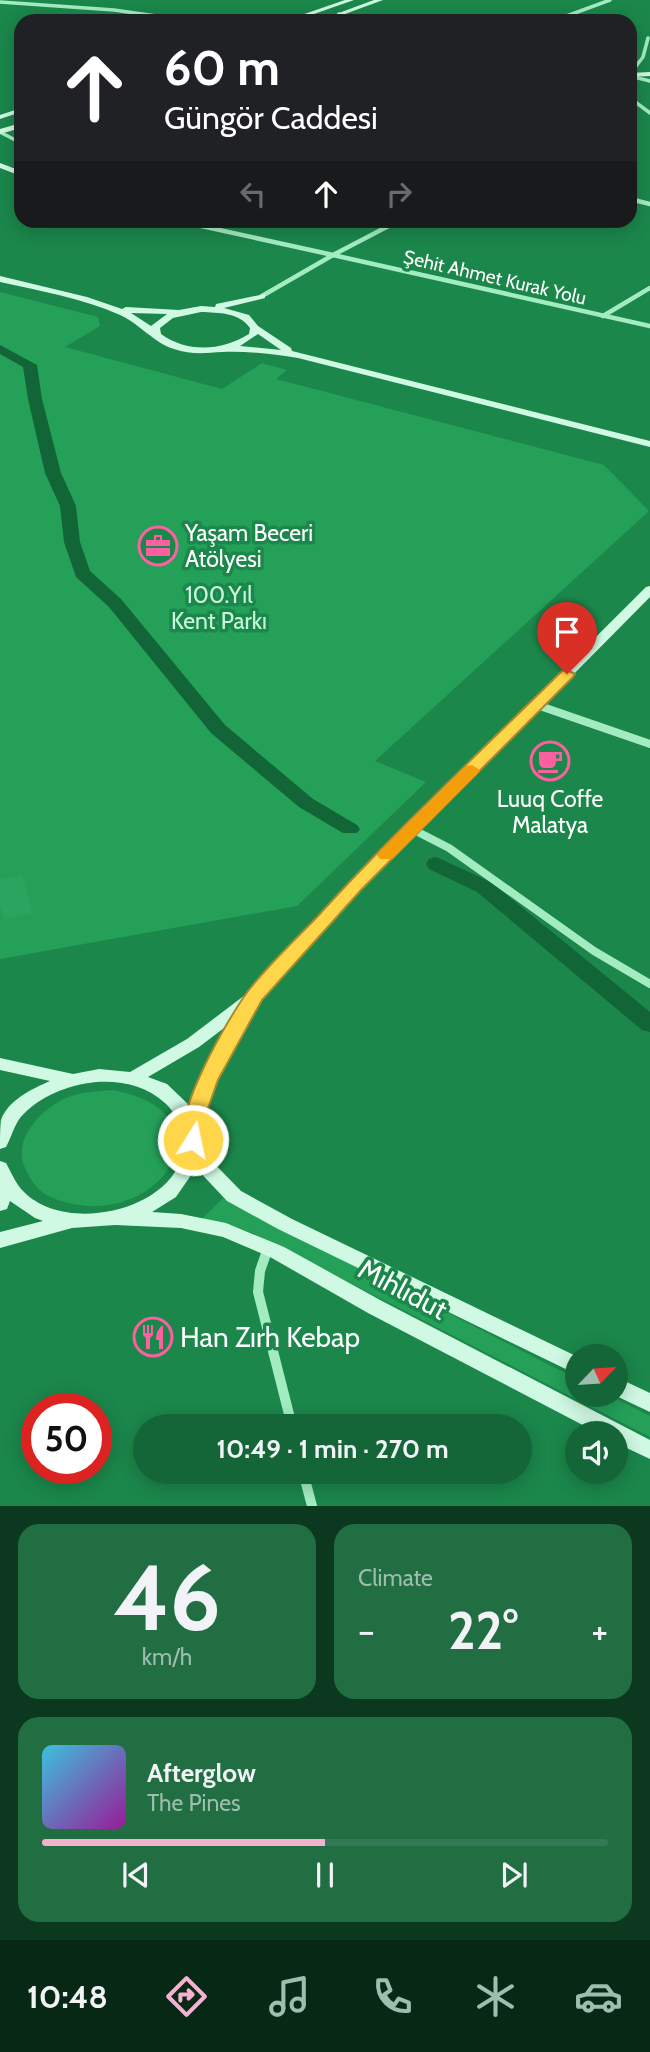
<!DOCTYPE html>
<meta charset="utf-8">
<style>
:root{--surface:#146538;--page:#216e43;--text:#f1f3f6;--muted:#9dbdae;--line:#337953;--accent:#f6b1d0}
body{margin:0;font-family:Cabin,sans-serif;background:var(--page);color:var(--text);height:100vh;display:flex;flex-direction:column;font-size:26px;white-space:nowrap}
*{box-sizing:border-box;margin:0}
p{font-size:23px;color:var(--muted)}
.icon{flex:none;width:38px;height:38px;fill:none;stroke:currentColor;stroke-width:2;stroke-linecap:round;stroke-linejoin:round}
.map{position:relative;height:1506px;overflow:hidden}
.side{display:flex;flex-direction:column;gap:18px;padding:18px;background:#0b381f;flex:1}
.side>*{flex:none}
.banner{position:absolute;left:14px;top:14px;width:623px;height:214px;border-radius:21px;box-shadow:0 4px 18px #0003;background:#202124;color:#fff;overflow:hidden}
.needle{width:46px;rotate:65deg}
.fabs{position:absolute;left:565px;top:1344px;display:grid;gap:14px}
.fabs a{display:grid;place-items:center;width:63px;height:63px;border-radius:50%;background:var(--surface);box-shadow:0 4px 18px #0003;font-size:35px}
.speed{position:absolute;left:21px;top:1393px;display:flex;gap:14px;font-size:35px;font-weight:700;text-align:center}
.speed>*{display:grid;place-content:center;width:91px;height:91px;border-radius:50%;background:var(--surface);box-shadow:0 4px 18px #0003;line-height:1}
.speed .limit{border:10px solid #d22;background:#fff;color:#111}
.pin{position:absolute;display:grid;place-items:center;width:60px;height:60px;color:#fff;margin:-72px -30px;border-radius:50% 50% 50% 0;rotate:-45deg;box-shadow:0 0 7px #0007}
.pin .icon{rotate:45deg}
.me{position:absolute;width:77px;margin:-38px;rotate:10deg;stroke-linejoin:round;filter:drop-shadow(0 0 5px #0008)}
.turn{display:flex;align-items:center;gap:24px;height:147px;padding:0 35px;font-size:32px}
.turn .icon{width:91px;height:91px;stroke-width:2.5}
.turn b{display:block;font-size:49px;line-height:60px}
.lanes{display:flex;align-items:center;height:66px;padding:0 35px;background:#0003;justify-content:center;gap:35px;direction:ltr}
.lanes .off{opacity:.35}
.big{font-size:52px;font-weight:700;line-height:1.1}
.side .widget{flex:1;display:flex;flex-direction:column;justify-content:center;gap:10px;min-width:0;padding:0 24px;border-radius:21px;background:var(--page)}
.side .dial{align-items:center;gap:0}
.dial b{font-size:91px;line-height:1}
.song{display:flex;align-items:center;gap:21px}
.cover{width:84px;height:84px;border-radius:10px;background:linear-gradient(135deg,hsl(190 70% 55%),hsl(300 70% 35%))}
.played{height:7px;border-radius:4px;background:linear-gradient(90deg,var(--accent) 50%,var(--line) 50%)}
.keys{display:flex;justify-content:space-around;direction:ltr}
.heat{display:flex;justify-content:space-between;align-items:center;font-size:38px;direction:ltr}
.side .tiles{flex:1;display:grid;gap:18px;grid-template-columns:1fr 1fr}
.widget:last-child{grid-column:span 2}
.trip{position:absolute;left:133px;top:1414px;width:399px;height:70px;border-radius:35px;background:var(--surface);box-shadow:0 4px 18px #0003;font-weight:700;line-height:70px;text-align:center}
.menu{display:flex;height:112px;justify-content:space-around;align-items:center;background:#082816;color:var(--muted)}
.menu .icon{width:49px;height:49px}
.menu .active{color:var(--accent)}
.menu b{font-size:32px;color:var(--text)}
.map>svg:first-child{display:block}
.green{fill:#24a059}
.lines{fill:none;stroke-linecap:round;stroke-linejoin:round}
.canal{fill:#126537;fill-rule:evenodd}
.building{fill:#2aa55f}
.street-far3{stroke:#a3ecc2;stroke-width:3.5}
.street-far2{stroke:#a3ecc2;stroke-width:4.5}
.street-far1{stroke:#a3ecc2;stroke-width:8}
.street{stroke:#a3ecc2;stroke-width:10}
.secondary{fill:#cff9e2;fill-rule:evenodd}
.route{fill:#ffd54a;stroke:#a68a30;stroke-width:2}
.slow{fill:#f59e0b}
.labels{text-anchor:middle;stroke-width:7;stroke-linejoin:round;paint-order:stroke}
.far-street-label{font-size:19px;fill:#fff;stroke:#1b874b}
.poi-label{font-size:23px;fill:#fff;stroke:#1b874b;text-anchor:start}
.park-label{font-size:23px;fill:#c8f9dd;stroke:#1b874b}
.near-street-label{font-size:28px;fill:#fff;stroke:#1b874b}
.near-poi-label{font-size:28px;fill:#fff;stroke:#1b874b;text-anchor:start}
</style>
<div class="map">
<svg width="650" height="1506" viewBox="0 0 650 1506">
<rect width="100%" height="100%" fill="#1b874b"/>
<g class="green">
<polygon points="0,292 98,317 100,326 65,347 222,389 262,363 287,370 276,379 604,465 649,511 375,761 426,782 297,906 0,959"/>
<path d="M113 1090C241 1114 154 1239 53 1198 39 1193 31 1181 25 1168 12 1139 41 1109 66 1098 81 1092 97 1091 113 1090Z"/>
<polygon points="223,1198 577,1379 578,1395 609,1395 650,1416 650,1437 257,1235 228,1224 202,1219"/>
</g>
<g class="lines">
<g class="canal">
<polygon points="0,345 37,365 42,399 61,473 76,506 80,542 90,571 121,599 225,725 313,799 357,825 360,829 357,833 343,833 299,807 211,733 109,607 76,577 64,542 60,506 45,473 28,399 23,367 0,354"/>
<polygon points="436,857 491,882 650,1012 650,1032 642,1030 477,892 429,869 426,864 429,859"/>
</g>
</g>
<polygon class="building" points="22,875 33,913 4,919 0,904 0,879"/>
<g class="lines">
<g class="street-far3">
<polyline points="0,2 114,10 191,21"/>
<polyline points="339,14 371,21"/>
<polyline points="553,21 610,0"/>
<polyline points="630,74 643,57 648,38"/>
<polyline points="630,76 650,81"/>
<polyline points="630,87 634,101 650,113"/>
<polyline points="0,132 21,143"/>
</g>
<g class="street-far2">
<polyline points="630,199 650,204"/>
<polyline points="174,220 333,255 400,220"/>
<polyline points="262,296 333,255 650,326"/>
<polyline points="603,316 650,288"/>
</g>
<g class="street-far1">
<polyline points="537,705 650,744"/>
<polyline points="412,829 449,848 594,951 650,984"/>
</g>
<g class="street">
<polyline points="268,1248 260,1271 258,1292 292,1426"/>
<polyline points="303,1472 312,1506"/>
</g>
<g class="secondary">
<polygon points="345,0 354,0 294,21 284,21"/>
<polygon points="374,0 383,0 326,21 317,21"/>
<polygon points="650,72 650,76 630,77 630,73"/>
<polygon points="21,108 21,112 0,119 0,115"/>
<polygon points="21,123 21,128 0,134 0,129"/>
<polygon points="0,163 21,171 21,176 0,168"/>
<path d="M0 276 87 297 122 309 126 307 179 310 201 306 215 307 216 304 265 294V298L224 308 249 315 258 326 291 348 292 351 650 441V447L298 358C273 354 248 351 222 352 206 353 191 355 174 349 154 343 140 324 120 315 82 298 40 291 0 282ZM201 312C219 313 239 312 250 328L249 334C222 351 187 353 161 334L160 328 173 318ZM131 313 167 314 151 326ZM258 334 281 350 240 346Z"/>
<path d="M650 586V597L360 890 259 1002 217 1080 199 1130 201 1136 199 1148 241 1191 292 1219 578 1357V1375L278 1229 227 1201 196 1168 176 1197 152 1212 181 1214 226 1223 284 1247 382 1301 650 1440V1459L616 1443V1433H598L368 1313 270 1257 223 1237 181 1228 115 1225 72 1228 0 1248V1232L43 1221 35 1218 10 1201 7 1209 0 1211V1161L6 1163C11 1172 16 1184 23 1191 61 1231 153 1215 178 1167 181 1161 181 1152 182 1146 184 1130 177 1114 165 1103 147 1086 121 1080 96 1082 68 1085 39 1096 20 1118 14 1126 11 1138 6 1147L0 1149C0 1140 0 1128 1 1120 8 1100 32 1089 50 1081L0 1070V1058L73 1074 99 1069 130 1072 187 1039 249 992 350 882 646 587ZM232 1022 199 1080 190 1106 167 1084 148 1077 199 1047Z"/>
<polygon points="616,1377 650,1393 650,1412 614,1395 616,1395"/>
</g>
</g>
<path class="route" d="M567 670 575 674 573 677 361 890 262 1000 218 1080 201 1128 203 1140 200 1145 193 1147 186 1145C170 1117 229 1017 248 991 268 965 294 941 317 917 395 831 480 752 562 671Z"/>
<polygon class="slow" points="472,765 480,770 478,773 392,859 380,859 377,855 380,851 466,766"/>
<defs>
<symbol id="office-ring" viewBox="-11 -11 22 22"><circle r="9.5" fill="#1b874b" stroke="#fd60a1" stroke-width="1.5"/><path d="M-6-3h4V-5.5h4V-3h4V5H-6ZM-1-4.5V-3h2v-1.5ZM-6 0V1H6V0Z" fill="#fd60a1"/></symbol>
<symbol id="cafe-ring" viewBox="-11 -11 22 22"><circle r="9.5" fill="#1b874b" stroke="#fd60a1" stroke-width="1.5"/><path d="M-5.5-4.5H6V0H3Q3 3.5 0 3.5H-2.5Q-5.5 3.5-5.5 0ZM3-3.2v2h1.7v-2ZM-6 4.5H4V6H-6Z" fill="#fd60a1"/></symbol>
<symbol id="restaurant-ring" viewBox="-11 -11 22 22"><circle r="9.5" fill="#1b874b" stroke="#fd60a1" stroke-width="1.5"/><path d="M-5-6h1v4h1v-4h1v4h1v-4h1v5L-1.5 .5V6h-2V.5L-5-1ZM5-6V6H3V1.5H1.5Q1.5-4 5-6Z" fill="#fd60a1"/></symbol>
</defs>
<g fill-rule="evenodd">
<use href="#office-ring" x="136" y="524" width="44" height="44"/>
<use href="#cafe-ring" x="528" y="739" width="44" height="44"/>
<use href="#restaurant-ring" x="131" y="1315" width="44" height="44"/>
</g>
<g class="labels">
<g class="far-street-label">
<text transform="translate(495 277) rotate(13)" y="7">Şehit Ahmet Kurak Yolu</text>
</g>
<g class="poi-label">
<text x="185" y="541">Yaşam Beceri<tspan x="185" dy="26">Atölyesi</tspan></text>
<text x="550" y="807" text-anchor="middle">Luuq Coffe<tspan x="550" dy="26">Malatya</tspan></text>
</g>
<g class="park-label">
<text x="219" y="603">100.Yıl<tspan x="219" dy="26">Kent Parkı</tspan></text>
</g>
<g class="near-street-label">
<text transform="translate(403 1289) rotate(28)" y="10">Mıhlıdut</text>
</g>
<g class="near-poi-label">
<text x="180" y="1347">Han Zırh Kebap</text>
</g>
</g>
</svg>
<div class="fabs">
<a><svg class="needle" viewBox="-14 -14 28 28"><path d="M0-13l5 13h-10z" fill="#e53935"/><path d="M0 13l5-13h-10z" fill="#9dbdae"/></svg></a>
<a><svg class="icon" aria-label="sound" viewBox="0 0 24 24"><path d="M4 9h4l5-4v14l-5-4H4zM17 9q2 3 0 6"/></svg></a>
</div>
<div class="speed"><div class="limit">50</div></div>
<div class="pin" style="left:567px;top:674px;background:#d93025"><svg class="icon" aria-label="arrive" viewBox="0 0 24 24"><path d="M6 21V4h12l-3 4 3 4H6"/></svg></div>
<svg class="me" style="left:193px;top:1140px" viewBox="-20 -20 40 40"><circle r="17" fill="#ffd54a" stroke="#fff" stroke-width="3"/><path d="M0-11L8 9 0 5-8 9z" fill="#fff"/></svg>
<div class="trip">10:49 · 1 min · 270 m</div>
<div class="banner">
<div class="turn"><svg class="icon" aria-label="ahead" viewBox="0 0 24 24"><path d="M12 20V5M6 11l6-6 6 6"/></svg><div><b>60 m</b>Güngör Caddesi</div></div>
<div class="lanes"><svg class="icon off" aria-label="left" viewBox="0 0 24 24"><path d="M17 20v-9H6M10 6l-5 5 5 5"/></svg><svg class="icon" aria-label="ahead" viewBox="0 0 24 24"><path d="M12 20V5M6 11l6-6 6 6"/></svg><svg class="icon off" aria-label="right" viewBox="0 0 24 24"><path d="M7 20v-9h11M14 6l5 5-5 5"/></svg></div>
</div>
</div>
<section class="side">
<div class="tiles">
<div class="widget dial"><b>46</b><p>km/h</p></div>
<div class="widget"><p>Climate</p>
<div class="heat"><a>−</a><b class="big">22°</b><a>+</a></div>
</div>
<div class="widget">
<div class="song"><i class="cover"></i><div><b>Afterglow</b><p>The Pines</p></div></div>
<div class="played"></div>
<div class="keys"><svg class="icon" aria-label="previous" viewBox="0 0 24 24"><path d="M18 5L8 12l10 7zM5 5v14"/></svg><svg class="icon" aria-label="pause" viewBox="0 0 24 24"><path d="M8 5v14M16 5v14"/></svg><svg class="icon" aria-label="next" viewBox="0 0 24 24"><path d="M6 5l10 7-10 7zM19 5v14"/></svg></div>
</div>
</div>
</section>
<nav class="menu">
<b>10:48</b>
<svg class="icon active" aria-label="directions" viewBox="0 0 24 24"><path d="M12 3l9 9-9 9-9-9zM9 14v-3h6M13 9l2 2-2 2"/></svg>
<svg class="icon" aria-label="music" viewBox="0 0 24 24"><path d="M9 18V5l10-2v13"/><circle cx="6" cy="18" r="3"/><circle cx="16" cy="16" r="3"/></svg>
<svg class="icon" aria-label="phone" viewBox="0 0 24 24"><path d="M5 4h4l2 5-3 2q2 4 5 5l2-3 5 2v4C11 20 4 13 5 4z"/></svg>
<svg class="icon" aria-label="climate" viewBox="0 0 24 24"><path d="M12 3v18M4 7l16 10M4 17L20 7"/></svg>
<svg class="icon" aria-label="car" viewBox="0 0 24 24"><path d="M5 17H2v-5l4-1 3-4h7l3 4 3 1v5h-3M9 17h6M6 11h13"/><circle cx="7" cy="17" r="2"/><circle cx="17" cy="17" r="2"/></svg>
</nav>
